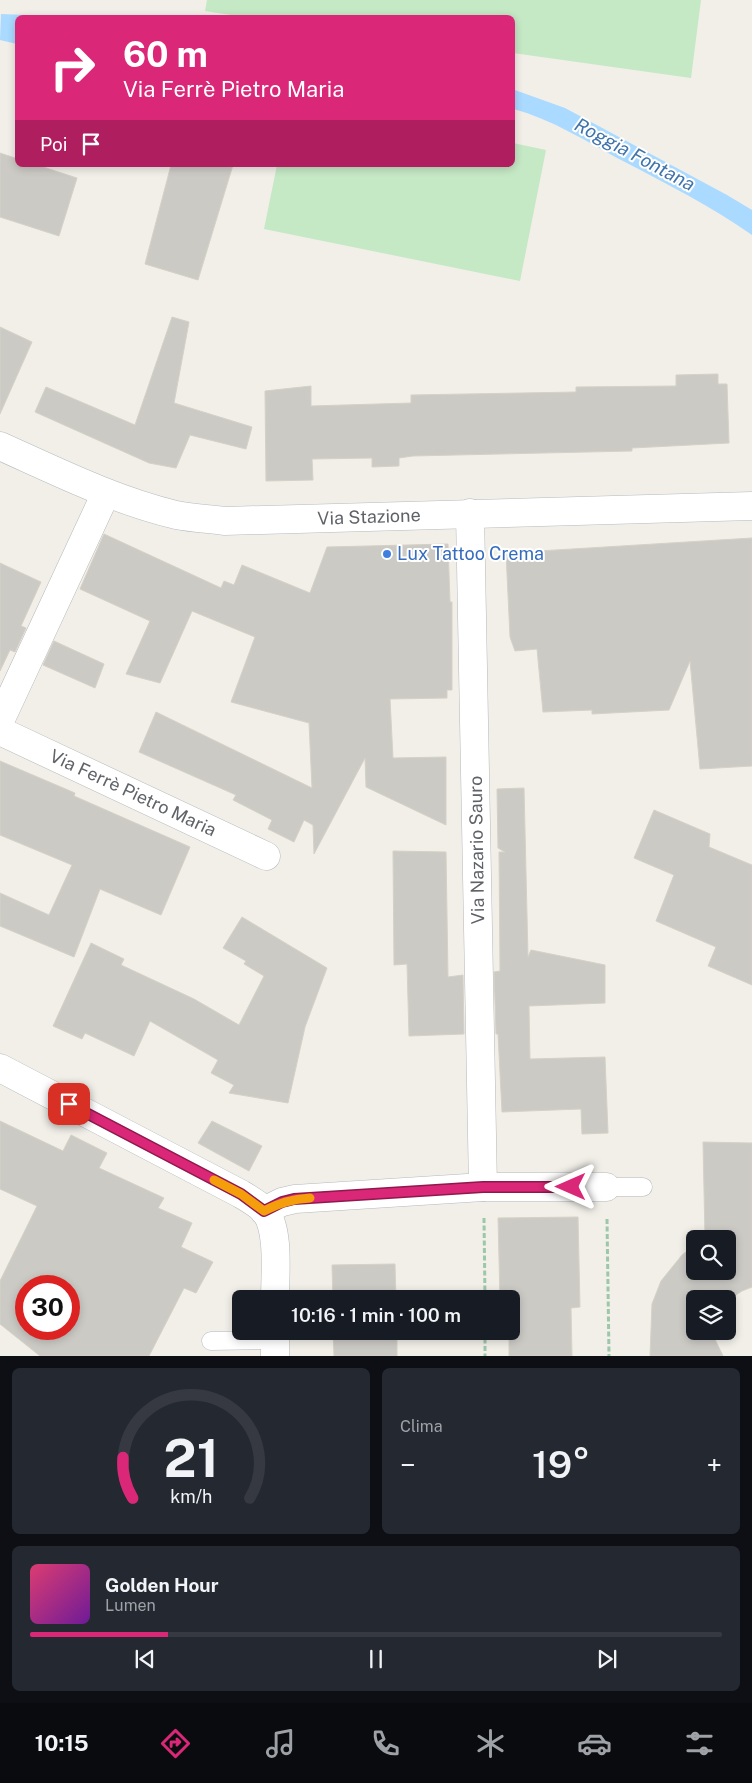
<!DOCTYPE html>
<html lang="it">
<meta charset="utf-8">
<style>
:root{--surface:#171b24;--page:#242831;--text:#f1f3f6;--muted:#9ea1a6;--line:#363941;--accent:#db2777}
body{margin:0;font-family:"Public Sans",sans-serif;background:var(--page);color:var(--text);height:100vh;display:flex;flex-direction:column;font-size:19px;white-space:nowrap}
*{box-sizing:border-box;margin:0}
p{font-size:16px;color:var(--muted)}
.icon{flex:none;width:28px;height:28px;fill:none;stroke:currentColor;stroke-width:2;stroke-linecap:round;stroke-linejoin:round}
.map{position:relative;height:1356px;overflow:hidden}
.side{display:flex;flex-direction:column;gap:12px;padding:12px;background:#0d0f14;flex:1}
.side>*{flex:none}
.hud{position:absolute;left:15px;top:15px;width:500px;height:152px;border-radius:8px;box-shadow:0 2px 8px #0003;background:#db2777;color:#fff;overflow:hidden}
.tools{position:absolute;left:686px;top:1230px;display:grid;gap:10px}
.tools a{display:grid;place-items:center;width:50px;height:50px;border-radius:8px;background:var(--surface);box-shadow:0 2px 8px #0003;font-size:25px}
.speed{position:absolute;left:15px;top:1275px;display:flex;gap:10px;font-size:25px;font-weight:700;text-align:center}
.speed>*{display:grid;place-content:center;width:65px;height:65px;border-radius:50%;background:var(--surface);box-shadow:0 2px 8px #0003;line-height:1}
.speed .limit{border:8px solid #d22;background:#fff;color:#111}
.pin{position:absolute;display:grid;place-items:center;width:42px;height:42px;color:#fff;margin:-21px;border-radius:10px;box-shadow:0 2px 8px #0006}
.me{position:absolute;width:55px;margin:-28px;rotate:270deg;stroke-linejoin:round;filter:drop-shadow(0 0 4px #0008)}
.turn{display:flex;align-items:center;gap:18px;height:105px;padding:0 25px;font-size:22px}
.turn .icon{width:65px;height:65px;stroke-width:2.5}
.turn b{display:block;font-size:35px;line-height:42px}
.then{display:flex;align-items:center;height:48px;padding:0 25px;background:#0003;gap:10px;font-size:19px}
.big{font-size:38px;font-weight:600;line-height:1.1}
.side .tile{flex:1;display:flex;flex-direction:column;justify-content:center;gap:8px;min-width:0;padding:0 18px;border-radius:8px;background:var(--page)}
.side .dial{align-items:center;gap:0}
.dial svg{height:130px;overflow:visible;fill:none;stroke:var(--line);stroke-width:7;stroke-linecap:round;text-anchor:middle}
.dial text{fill:var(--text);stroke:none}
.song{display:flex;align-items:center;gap:15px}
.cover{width:60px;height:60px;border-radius:8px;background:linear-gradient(135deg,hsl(340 70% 55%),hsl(280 70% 35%))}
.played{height:5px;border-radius:2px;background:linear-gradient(90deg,var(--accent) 20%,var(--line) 20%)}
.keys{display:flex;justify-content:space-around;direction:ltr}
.heat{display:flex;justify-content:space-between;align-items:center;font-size:28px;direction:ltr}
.side .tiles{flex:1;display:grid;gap:12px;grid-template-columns:1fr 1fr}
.tile:last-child{grid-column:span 2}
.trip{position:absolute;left:232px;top:1290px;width:288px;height:50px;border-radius:8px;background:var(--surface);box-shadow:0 2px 8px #0003;font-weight:600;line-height:50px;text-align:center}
.tabs{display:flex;height:80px;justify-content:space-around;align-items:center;background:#090b0e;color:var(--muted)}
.tabs .icon{width:35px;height:35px}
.tabs .active{color:var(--accent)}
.tabs b{font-size:22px;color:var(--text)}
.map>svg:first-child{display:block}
.green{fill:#c5e8c5}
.water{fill:#aadaff}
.building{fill:#cccac5;stroke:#d6d1c6;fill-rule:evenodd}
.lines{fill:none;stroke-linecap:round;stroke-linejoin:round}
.lane-casing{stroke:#b5b8bc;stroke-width:19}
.street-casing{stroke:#b5b8bc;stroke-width:29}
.secondary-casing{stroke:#b6babf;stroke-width:29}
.path{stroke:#9cc7a9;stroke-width:3;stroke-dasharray:5 2.5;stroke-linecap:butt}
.lane{stroke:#fff;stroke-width:18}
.street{stroke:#fff;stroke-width:28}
.secondary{stroke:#fff;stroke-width:28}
.route-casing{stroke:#8e194d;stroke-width:12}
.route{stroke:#db2777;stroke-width:9}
.slow{stroke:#f59e0b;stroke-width:9}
.shop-dot{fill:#3f7fe0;stroke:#fff;stroke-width:2}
.labels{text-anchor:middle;stroke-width:4;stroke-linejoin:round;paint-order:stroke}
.street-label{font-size:18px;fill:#5f6368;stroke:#fff}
.shop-label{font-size:18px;fill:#366cbe;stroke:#fff;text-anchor:start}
.water-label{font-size:19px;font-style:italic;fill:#4174aa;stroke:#fff}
</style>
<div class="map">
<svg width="752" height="1356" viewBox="0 0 752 1356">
<rect width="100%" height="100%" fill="#f1efe8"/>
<g class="green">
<polygon points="207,0 701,0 691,78 513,53 512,18 250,18 205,11"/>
<polygon points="513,143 546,150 520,281 264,229 277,165 512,165"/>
</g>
<g class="water">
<polygon points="1,14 76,17 18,18 17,44 0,40"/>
<path d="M512 89 565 108 727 195 752 210V235C711 206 667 184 623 161 587 142 552 119 513 109Z"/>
</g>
<g class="building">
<polygon points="0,153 18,159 18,165 37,165 77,178 59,236 0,217"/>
<polygon points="171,165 233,165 198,280 145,264"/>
<polygon points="172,317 189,322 174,403 252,427 246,449 190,435 176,468 149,463 35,412 46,387 135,425"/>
<polygon points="0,327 32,342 0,414"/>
<polygon points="718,374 718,384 727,384 729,443 632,448 632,451 413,456 399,458 399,466 372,467 372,458 312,459 313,480 266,481 265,391 311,386 311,406 411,403 411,395 576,392 576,387 676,386 676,375"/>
<polygon points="104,534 221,588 224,581 234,585 242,565 310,593 327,547 448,544 450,602 452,602 452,690 447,690 447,698 390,699 393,758 446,757 446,825 366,787 365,758 314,854 313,825 304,820 294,842 268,829 272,820 233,800 236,795 139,752 156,712 312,788 309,723 231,702 255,637 192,611 160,683 126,674 150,621 80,589"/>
<polygon points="752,538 752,766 700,769 690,661 669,710 592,714 592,710 543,712 537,649 515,651 510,637 506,553"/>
<polygon points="0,563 41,582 21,626 26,628 15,652 10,650 0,671"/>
<polygon points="54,641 104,664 95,688 43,665"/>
<polygon points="0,761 75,793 74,796 190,847 161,915 100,889 74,957 0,926 0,893 49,915 72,865 0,835"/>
<polygon points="524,788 528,957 531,950 605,965 605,1003 529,1006 530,1059 605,1057 608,1133 582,1134 581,1109 502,1112 498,1034 496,1034 494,972 500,971 499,852 505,852 498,848 497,789"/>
<polygon points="654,810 710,834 709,847 752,865 752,985 708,966 716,947 656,921 674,875 634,858"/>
<polygon points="393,851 446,852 448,977 463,975 464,1034 409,1036 407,964 394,965"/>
<polygon points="242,917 327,968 305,1027 288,1103 229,1093 234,1085 211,1073 218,1060 150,1021 134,1056 85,1033 82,1039 53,1026 91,943 124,959 121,965 194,999 239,1025 264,976 244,964 246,961 223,948"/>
<path d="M0 1121 63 1151 71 1135 107 1153 99 1168 164 1198 158 1208 192 1223 181 1247 213 1262 196 1293 184 1288 149 1356H40L0 1324V1281L37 1206 0 1189ZM26 1286H69V1329H26Z"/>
<polygon points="212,1121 262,1146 249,1171 198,1143"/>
<polygon points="703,1142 752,1143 752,1287 742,1291 728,1300 695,1299 695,1331 711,1331 723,1356 650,1356 652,1304 661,1281 682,1255 695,1245 695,1271 728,1271 728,1239 703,1239 705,1237"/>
<polygon points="578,1217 580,1307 571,1308 572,1356 509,1356 509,1331 511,1331 511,1299 500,1299 498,1218"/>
<polygon points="395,1264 396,1299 333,1299 332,1265"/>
<polygon points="333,1331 397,1331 397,1356 334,1356"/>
</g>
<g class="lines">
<defs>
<g id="lane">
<polyline points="606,1187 643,1187"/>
<polyline points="211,1341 275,1340"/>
</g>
<g id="street">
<polyline points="0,721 106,493"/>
<polyline points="0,731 266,856"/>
<path d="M0 1068 241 1194C249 1199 258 1204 264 1210 280 1228 275 1275 275 1299"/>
<polyline points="483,1187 606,1187"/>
<polyline points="264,1211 282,1202 295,1199 483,1187 470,513"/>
<polyline points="275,1331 275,1356"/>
</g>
<path id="secondary" d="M0 446C58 472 114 500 176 515 192 518 209 519 225 521L752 506"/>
</defs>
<use href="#lane" class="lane-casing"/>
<use href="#street" class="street-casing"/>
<use href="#secondary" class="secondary-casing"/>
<g class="path">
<polyline points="484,1218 485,1299"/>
<polyline points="607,1219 609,1356"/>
<polyline points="485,1331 485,1356"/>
</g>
<use href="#lane" class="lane"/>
<use href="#street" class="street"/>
<use href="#secondary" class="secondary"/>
</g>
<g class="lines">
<defs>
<polyline id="route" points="69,1104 241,1194 264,1211 282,1202 294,1199 483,1187 571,1187"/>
</defs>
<use href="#route" class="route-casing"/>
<use href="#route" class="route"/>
<path class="slow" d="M214 1180 241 1194 264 1211C280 1203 292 1199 310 1198"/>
</g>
<circle class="shop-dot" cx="387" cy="554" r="5"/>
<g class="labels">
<g class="street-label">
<text transform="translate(369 517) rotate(-2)" y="6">Via Stazione</text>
<text transform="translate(133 793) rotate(25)" y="6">Via Ferrè Pietro Maria</text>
<text transform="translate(477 850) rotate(-91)" y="6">Via Nazario Sauro</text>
</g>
<g class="shop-label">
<text x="397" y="560">Lux Tattoo Crema</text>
</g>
<g class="water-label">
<text transform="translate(635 154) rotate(28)" y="7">Roggia Fontana</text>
</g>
</g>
</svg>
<div class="tools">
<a><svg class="icon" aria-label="search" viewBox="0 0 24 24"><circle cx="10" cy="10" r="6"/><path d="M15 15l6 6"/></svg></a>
<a><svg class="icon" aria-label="layers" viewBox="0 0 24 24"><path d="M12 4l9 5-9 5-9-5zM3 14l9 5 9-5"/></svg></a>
</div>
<div class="speed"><div class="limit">30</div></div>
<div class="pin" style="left:69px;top:1104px;background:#d93025"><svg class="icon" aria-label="arrive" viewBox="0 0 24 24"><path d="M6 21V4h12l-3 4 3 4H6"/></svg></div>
<svg class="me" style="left:571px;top:1187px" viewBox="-20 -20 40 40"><path d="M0-17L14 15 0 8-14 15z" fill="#db2777" stroke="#fff" stroke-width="4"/></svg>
<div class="trip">10:16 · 1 min · 100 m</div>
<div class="hud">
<div class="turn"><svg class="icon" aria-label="right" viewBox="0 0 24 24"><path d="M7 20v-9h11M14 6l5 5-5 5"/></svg><div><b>60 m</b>Via Ferrè Pietro Maria</div></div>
<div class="then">Poi<svg class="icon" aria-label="arrive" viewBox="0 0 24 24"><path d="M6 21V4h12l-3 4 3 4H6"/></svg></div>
</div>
</div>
<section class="side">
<div class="tiles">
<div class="tile dial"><svg viewBox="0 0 100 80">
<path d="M14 69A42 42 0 1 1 86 69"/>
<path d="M14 69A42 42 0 0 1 8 44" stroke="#db2777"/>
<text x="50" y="56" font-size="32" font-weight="700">21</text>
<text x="50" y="72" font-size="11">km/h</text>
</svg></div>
<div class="tile"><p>Clima</p>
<div class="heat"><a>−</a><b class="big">19°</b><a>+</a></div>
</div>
<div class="tile">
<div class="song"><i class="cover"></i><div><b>Golden Hour</b><p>Lumen</p></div></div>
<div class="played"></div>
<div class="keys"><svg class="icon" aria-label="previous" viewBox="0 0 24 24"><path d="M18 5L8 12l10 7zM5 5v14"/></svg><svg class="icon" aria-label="pause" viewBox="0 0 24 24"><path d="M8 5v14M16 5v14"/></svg><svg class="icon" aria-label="next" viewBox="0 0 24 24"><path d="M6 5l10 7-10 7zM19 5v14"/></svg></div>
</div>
</div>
</section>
<nav class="tabs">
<b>10:15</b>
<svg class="icon active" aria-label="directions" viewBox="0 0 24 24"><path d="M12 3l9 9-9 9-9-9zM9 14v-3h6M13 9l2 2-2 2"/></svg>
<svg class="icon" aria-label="music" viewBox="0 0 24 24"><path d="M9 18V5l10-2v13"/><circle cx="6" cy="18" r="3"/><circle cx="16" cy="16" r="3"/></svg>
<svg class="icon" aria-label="phone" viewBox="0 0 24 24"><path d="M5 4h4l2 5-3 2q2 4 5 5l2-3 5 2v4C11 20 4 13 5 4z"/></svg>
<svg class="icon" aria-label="climate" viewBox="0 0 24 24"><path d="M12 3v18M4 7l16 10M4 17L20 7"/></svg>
<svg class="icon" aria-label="car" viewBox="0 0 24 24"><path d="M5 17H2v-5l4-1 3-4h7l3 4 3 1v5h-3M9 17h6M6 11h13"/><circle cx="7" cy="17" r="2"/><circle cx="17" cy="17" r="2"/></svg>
<svg class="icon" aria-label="filters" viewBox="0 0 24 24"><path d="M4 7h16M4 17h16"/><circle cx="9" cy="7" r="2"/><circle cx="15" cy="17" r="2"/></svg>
</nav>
